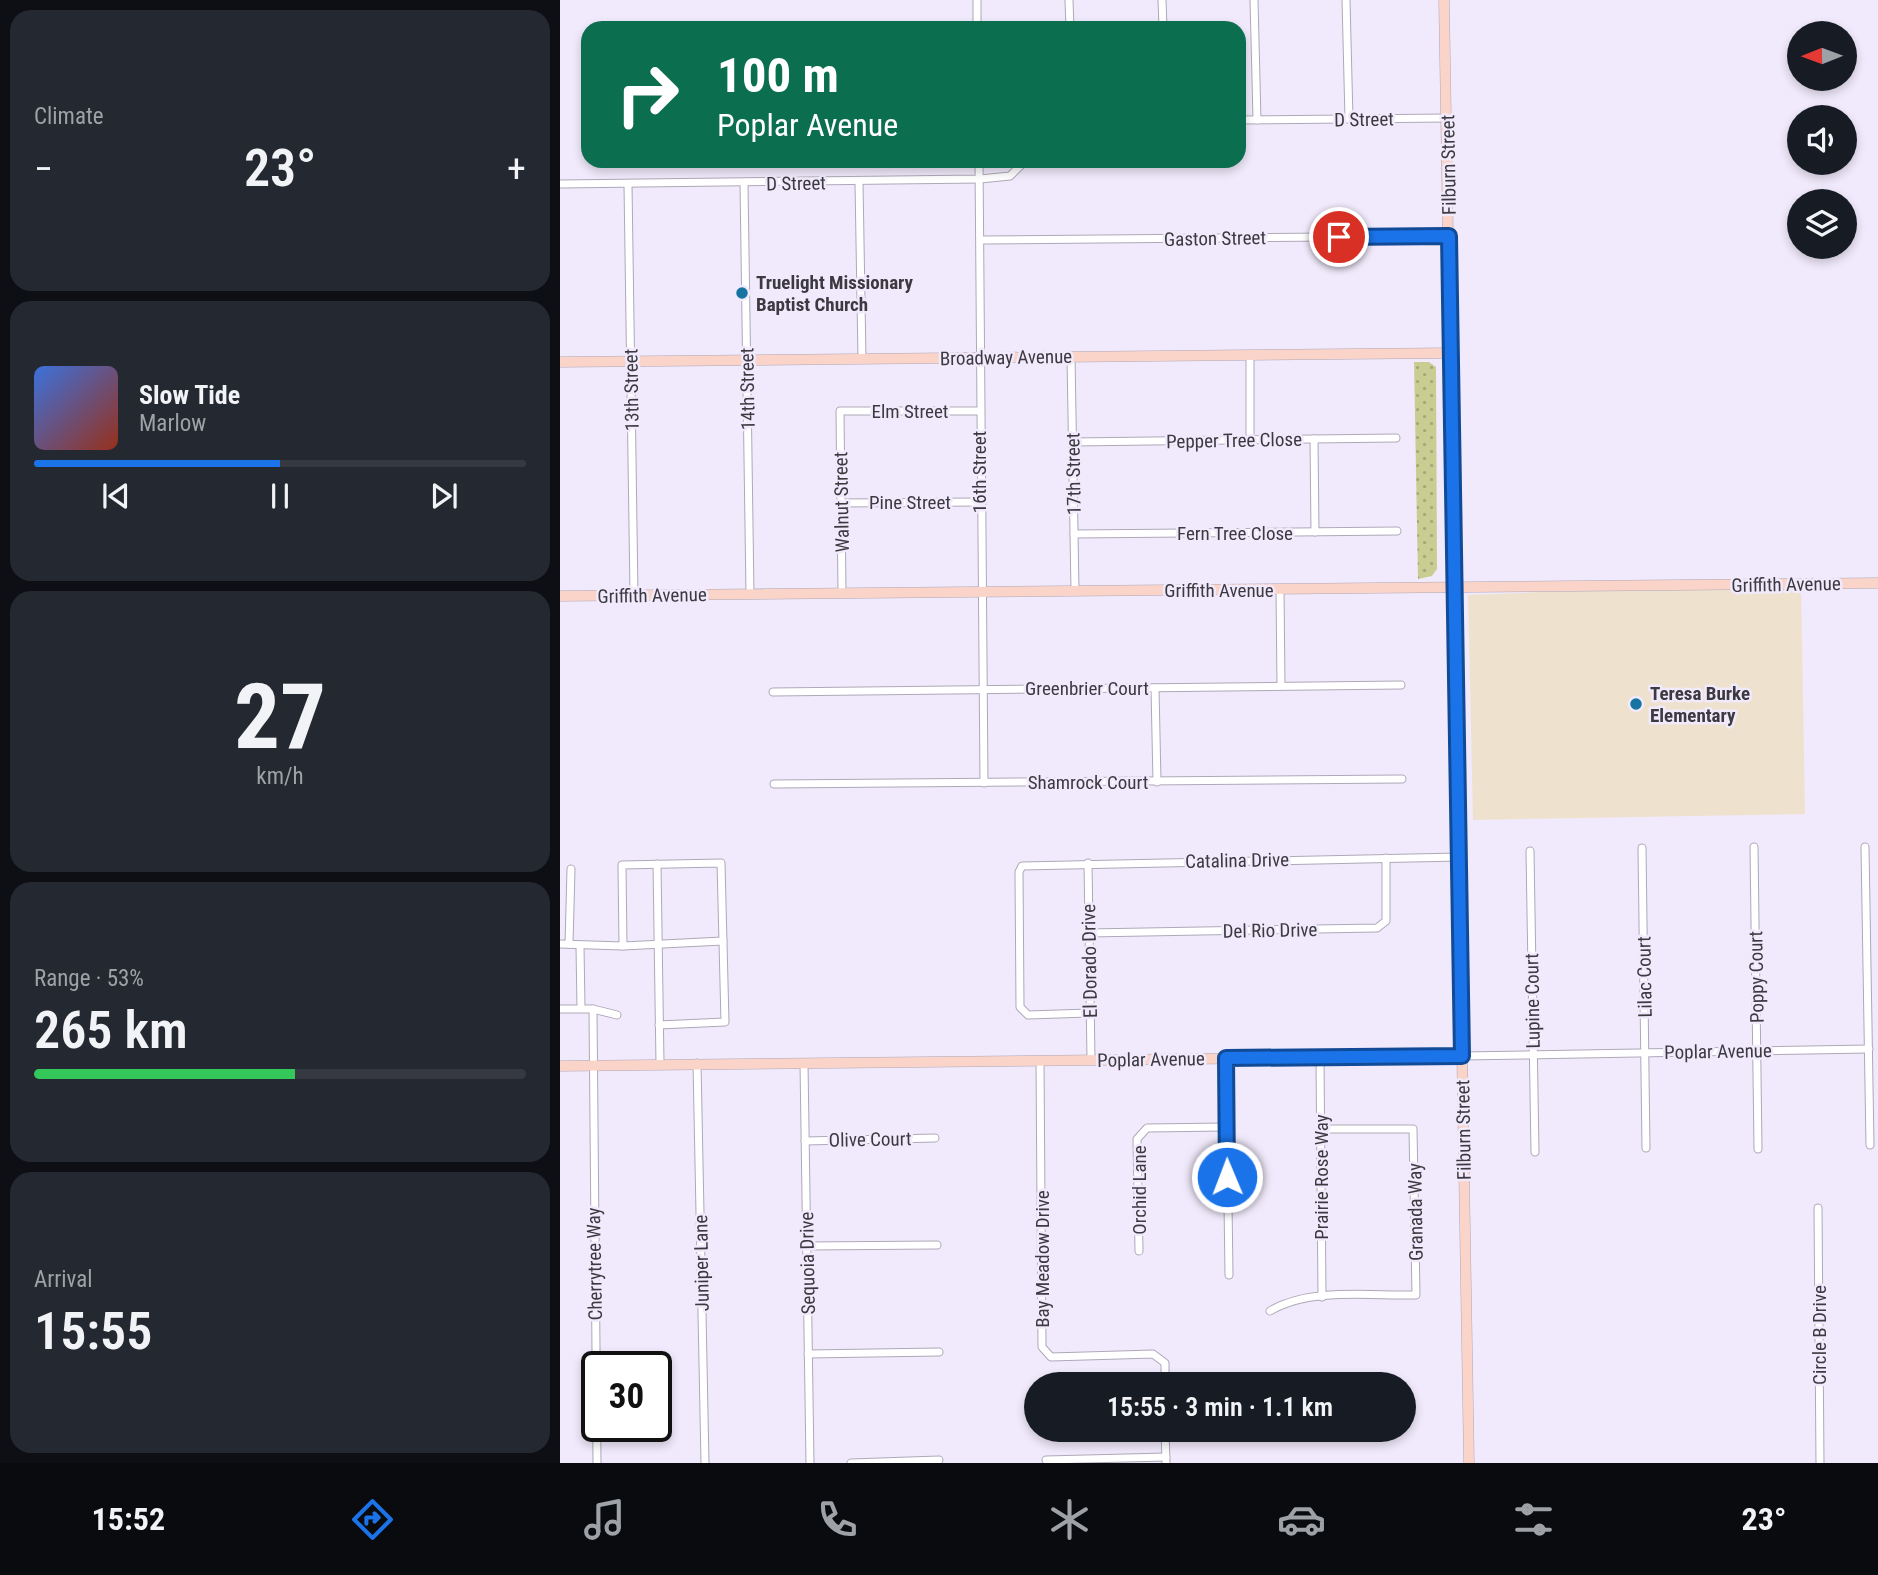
<!DOCTYPE html>
<meta charset="utf-8">
<style>
:root{--surface:#171b24;--page:#242831;--text:#f1f3f6;--muted:#9ea1a6;--line:#363941;--accent:#1a73e8}
body{margin:0;font-family:"Roboto Condensed",sans-serif;background:var(--page);color:var(--text);height:100vh;display:flex;flex-direction:column;font-size:26px;white-space:nowrap}
*{box-sizing:border-box;margin:0}
p{font-size:23px;color:var(--muted)}
.icon{flex:none;width:38px;height:38px;fill:none;stroke:currentColor;stroke-width:2;stroke-linecap:round;stroke-linejoin:round}
.map{position:relative;flex:1;overflow:hidden}
.side{display:flex;flex-direction:column;gap:10px;padding:10px;background:#0d0f14;width:560px}
.side>*{flex:none}
.top-card{position:absolute;left:21px;top:21px;width:665px;height:147px;border-radius:21px;box-shadow:0 4px 10px #0003;background:#0b6e4f;color:#fff;overflow:hidden}
.needle{width:46px;rotate:269deg}
.fabs{position:absolute;left:1227px;top:21px;display:grid;gap:14px}
.fabs a{display:grid;place-items:center;width:70px;height:70px;border-radius:50%;background:var(--surface);box-shadow:0 4px 10px #0003;font-size:35px}
.speed{position:absolute;left:21px;top:1351px;display:flex;gap:14px;font-size:35px;font-weight:700;text-align:center}
.speed>*{display:grid;place-content:center;width:91px;height:91px;border-radius:50%;background:var(--surface);box-shadow:0 4px 10px #0003;line-height:1}
.speed .limit{border:4px solid #111;border-radius:10px;background:#fff;color:#111}
.pin{position:absolute;display:grid;place-items:center;width:60px;height:60px;color:#fff;margin:-30px;border:4px solid #fff;border-radius:50%;box-shadow:0 2px 7px #0007}
.me{position:absolute;width:77px;margin:-38px;rotate:359deg;stroke-linejoin:round;filter:drop-shadow(0 0 5px #0008)}
.turn{display:flex;align-items:center;gap:24px;height:147px;padding:0 21px;font-size:32px}
.turn .icon{width:91px;height:91px;stroke-width:2.5}
.turn b{display:block;font-size:49px;line-height:60px}
.big{font-size:52px;font-weight:600;line-height:1.1}
.side .card{flex:1;display:flex;flex-direction:column;justify-content:center;gap:10px;min-width:0;padding:0 24px;border-radius:21px;background:var(--page)}
.side .dial{align-items:center;gap:0}
.dial b{font-size:91px;line-height:1}
.song{display:flex;align-items:center;gap:21px}
.cover{width:84px;height:84px;border-radius:10px;background:linear-gradient(135deg,hsl(220 70% 55%),hsl(10 70% 35%))}
.played{height:7px;border-radius:4px;background:linear-gradient(90deg,var(--accent) 50%,var(--line) 50%)}
.keys{display:flex;justify-content:space-around;direction:ltr}
.heat{display:flex;justify-content:space-between;align-items:center;font-size:38px;direction:ltr}
.charge{height:10px;border-radius:5px;background:linear-gradient(90deg,#34c759 53%,var(--line) 0)}
.trip{position:absolute;left:464px;top:1372px;width:392px;height:70px;border-radius:35px;background:var(--surface);box-shadow:0 4px 10px #0003;font-weight:600;line-height:70px;text-align:center}
.menu{display:flex;height:112px;justify-content:space-around;align-items:center;background:#090b0e;color:var(--muted)}
.menu .icon{width:49px;height:49px}
.menu .current{color:var(--accent)}
.menu b{font-size:32px;color:var(--text)}
main{display:flex;flex:1;min-height:0}
.map>svg:first-child{display:block}
.education{fill:#eee2ce}
.grass{fill:url(#grass-dots)}
.lines{fill:none;stroke-linecap:round;stroke-linejoin:round}
.street-casing{stroke:#aea8b8;stroke-width:9}
.secondary-casing{stroke:#aea8b8;stroke-width:11}
.street{stroke:#fff;stroke-width:7}
.secondary{stroke:#fad3c9;stroke-width:10}
.route-casing{stroke:#114b97;stroke-width:18}
.route{stroke:#1a73e8;stroke-width:12}
.poi-dot{fill:#1774a2;stroke:#f1eafc;stroke-width:2.5}
.labels{text-anchor:middle;stroke-width:5;stroke-linejoin:round;paint-order:stroke}
.street-label{font-size:19px;fill:#3c3940;stroke:#f1eafc}
.poi-label{font-size:19px;font-weight:bold;fill:#3c3940;stroke:#f1eafc;text-anchor:start}
</style>
<main>
<section class="side">
<div class="card"><p>Climate</p>
<div class="heat"><a>−</a><b class="big">23°</b><a>+</a></div>
</div>
<div class="card">
<div class="song"><i class="cover"></i><div><b>Slow Tide</b><p>Marlow</p></div></div>
<div class="played"></div>
<div class="keys"><svg class="icon" aria-label="previous" viewBox="0 0 24 24"><path d="M18 5L8 12l10 7zM5 5v14"/></svg><svg class="icon" aria-label="pause" viewBox="0 0 24 24"><path d="M8 5v14M16 5v14"/></svg><svg class="icon" aria-label="next" viewBox="0 0 24 24"><path d="M6 5l10 7-10 7zM19 5v14"/></svg></div>
</div>
<div class="card dial"><b>27</b><p>km/h</p></div>
<div class="card"><p>Range · 53%</p><b class="big">265 km</b><div class="charge"></div></div>
<div class="card"><p>Arrival</p><b class="big">15:55</b></div>
</section>
<div class="map">
<svg width="1318" height="1463" viewBox="0 0 1318 1463">
<defs>
<pattern id="grass-dots" width="8" height="8" patternUnits="userSpaceOnUse" patternTransform="scale(1.75)"><rect width="8" height="8" fill="#cacd92"/><path d="M2 2h.1M6 6h.1" fill="none" stroke="#a5a779" stroke-width="1.8" stroke-linecap="round"/></pattern>
</defs>
<rect width="100%" height="100%" fill="#f1eafc"/>
<polygon class="education" points="1241,582 1245,814 913,820 908,595"/>
<polygon class="grass" points="854,362 869,362 876,367 877,569 872,576 858,579"/>
<g class="lines">
<defs>
<g id="street">
<polyline points="417,0 417,28"/>
<polyline points="509,0 510,28"/>
<polyline points="602,0 603,28"/>
<polyline points="694,0 697,120"/>
<polyline points="786,0 789,119"/>
<polyline points="679,120 888,118"/>
<polyline points="419,161 424,783"/>
<polyline points="299,182 302,359"/>
<polyline points="184,183 190,594"/>
<polyline points="0,184 420,179 450,176 465,161"/>
<polyline points="68,184 74,595"/>
<polyline points="421,240 889,236"/>
<polyline points="690,355 690,439"/>
<polyline points="511,356 515,591"/>
<polyline points="754,439 755,532"/>
<polyline points="512,442 836,438"/>
<polyline points="281,503 419,502"/>
<polyline points="514,534 837,531"/>
<polyline points="720,589 721,686"/>
<polyline points="282,593 280,411 419,411"/>
<polyline points="595,688 597,782"/>
<polyline points="213,692 841,685"/>
<polyline points="214,784 842,779"/>
<polyline points="1194,847 1198,1149"/>
<polyline points="1305,847 1310,1145"/>
<polyline points="1082,848 1086,1148"/>
<polyline points="970,851 975,1152"/>
<polyline points="528,863 531,1059"/>
<polyline points="97,864 100,1064"/>
<polyline points="529,933 817,928 826,921 826,858"/>
<polyline points="0,944 63,946 163,941"/>
<polyline points="9,944 11,869"/>
<polyline points="20,946 21,1008"/>
<polyline points="63,946 62,865 161,863 165,1022 99,1025"/>
<polyline points="0,1009 33,1009 57,1015"/>
<polyline points="33,1009 37,1463"/>
<polyline points="529,1013 468,1015 460,1007 459,872 462,866 899,857"/>
<polyline points="902,1056 1309,1049"/>
<polyline points="666,1058 669,1275"/>
<polyline points="760,1058 762,1297"/>
<polyline points="480,1060 482,1347 491,1357 593,1354 605,1363 605,1384"/>
<polyline points="137,1063 145,1463"/>
<polyline points="244,1063 250,1463"/>
<polyline points="245,1141 375,1138"/>
<polyline points="1258,1208 1260,1463"/>
<polyline points="247,1246 377,1245"/>
<polyline points="579,1251 577,1139 587,1128 666,1127"/>
<path d="M710 1311C750 1287 811 1296 856 1295L853 1129H761"/>
<polyline points="248,1354 379,1352"/>
<polyline points="605,1430 606,1463"/>
<polyline points="486,1460 606,1457"/>
<polyline points="291,1463 379,1460"/>
</g>
<g id="secondary">
<polyline points="884,0 909,1463"/>
<polyline points="0,362 891,353"/>
<polyline points="0,596 1318,583"/>
<polyline points="0,1066 902,1056"/>
</g>
</defs>
<use href="#street" class="street-casing"/>
<use href="#secondary" class="secondary-casing"/>
<use href="#street" class="street"/>
<use href="#secondary" class="secondary"/>
</g>
<g class="lines">
<defs>
<polyline id="route" points="667,1177 666,1058 902,1056 889,236 779,237"/>
</defs>
<use href="#route" class="route-casing"/>
<use href="#route" class="route"/>
</g>
<g class="poi-dot">
<circle cx="182" cy="293" r="7"/>
<circle cx="1076" cy="704" r="7"/>
</g>
<g class="labels">
<g class="street-label">
<text transform="translate(804 119) rotate(-1)" y="7">D Street</text>
<text transform="translate(888 165) rotate(-91)" y="7">Filburn Street</text>
<text transform="translate(236 183) rotate(-1)" y="7">D Street</text>
<text transform="translate(655 238) rotate(-1)" y="7">Gaston Street</text>
<text transform="translate(446 357) rotate(-1)" y="7">Broadway Avenue</text>
<text transform="translate(187 389) rotate(-91)" y="7">14th Street</text>
<text transform="translate(71 390) rotate(-91)" y="7">13th Street</text>
<text x="350" y="418">Elm Street</text>
<text transform="translate(674 440) rotate(-1)" y="7">Pepper Tree Close</text>
<text transform="translate(419 472) rotate(-90)" y="7">16th Street</text>
<text transform="translate(513 474) rotate(-91)" y="7">17th Street</text>
<text transform="translate(281 502) rotate(-91)" y="7">Walnut Street</text>
<text x="350" y="509">Pine Street</text>
<text x="675" y="540">Fern Tree Close</text>
<text transform="translate(1226 584) rotate(-1)" y="7">Griffith Avenue</text>
<text x="659" y="597">Griffith Avenue</text>
<text transform="translate(92 595) rotate(-1)" y="7">Griffith Avenue</text>
<text x="527" y="695">Greenbrier Court</text>
<text x="528" y="789">Shamrock Court</text>
<text transform="translate(677 860) rotate(-1)" y="7">Catalina Drive</text>
<text transform="translate(710 930) rotate(-1)" y="7">Del Rio Drive</text>
<text transform="translate(529 961) rotate(-91)" y="7">El Dorado Drive</text>
<text transform="translate(1084 977) rotate(-91)" y="7">Lilac Court</text>
<text transform="translate(1196 977) rotate(-91)" y="7">Poppy Court</text>
<text transform="translate(972 1001) rotate(-91)" y="7">Lupine Court</text>
<text transform="translate(1158 1051) rotate(-1)" y="7">Poplar Avenue</text>
<text transform="translate(591 1059) rotate(-1)" y="7">Poplar Avenue</text>
<text transform="translate(903 1130) rotate(-91)" y="7">Filburn Street</text>
<text transform="translate(310 1139) rotate(-1)" y="7">Olive Court</text>
<text transform="translate(761 1177) rotate(-90)" y="7">Prairie Rose Way</text>
<text transform="translate(579 1190) rotate(-90)" y="7">Orchid Lane</text>
<text transform="translate(855 1212) rotate(-91)" y="7">Granada Way</text>
<text transform="translate(482 1259) rotate(-90)" y="7">Bay Meadow Drive</text>
<text transform="translate(141 1263) rotate(-91)" y="7">Juniper Lane</text>
<text transform="translate(247 1263) rotate(-91)" y="7">Sequoia Drive</text>
<text transform="translate(34 1264) rotate(-91)" y="7">Cherrytree Way</text>
<text transform="translate(1259 1335) rotate(-90)" y="7">Circle B Drive</text>
</g>
<g class="poi-label">
<text x="196" y="289">Truelight Missionary<tspan x="196" dy="22">Baptist Church</tspan></text>
<text x="1090" y="700">Teresa Burke<tspan x="1090" dy="22">Elementary</tspan></text>
</g>
</g>
</svg>
<div class="fabs">
<a><svg class="needle" viewBox="-14 -14 28 28"><path d="M0-13l5 13h-10z" fill="#e53935"/><path d="M0 13l5-13h-10z" fill="#9ea1a6"/></svg></a>
<a><svg class="icon" aria-label="sound" viewBox="0 0 24 24"><path d="M4 9h4l5-4v14l-5-4H4zM17 9q2 3 0 6"/></svg></a>
<a><svg class="icon" aria-label="layers" viewBox="0 0 24 24"><path d="M12 4l9 5-9 5-9-5zM3 14l9 5 9-5"/></svg></a>
</div>
<div class="speed"><div class="limit">30</div></div>
<div class="pin" style="left:779px;top:237px;background:#d93025"><svg class="icon" aria-label="arrive" viewBox="0 0 24 24"><path d="M6 21V4h12l-3 4 3 4H6"/></svg></div>
<svg class="me" style="left:667px;top:1177px" viewBox="-20 -20 40 40"><circle r="17" fill="#1a73e8" stroke="#fff" stroke-width="3"/><path d="M0-11L8 9 0 5-8 9z" fill="#fff"/></svg>
<div class="trip">15:55 · 3 min · 1.1 km</div>
<div class="top-card">
<div class="turn"><svg class="icon" aria-label="right" viewBox="0 0 24 24"><path d="M7 20v-9h11M14 6l5 5-5 5"/></svg><div><b>100 m</b>Poplar Avenue</div></div>
</div>
</div>
</main>
<nav class="menu">
<b>15:52</b>
<svg class="icon current" aria-label="directions" viewBox="0 0 24 24"><path d="M12 3l9 9-9 9-9-9zM9 14v-3h6M13 9l2 2-2 2"/></svg>
<svg class="icon" aria-label="music" viewBox="0 0 24 24"><path d="M9 18V5l10-2v13"/><circle cx="6" cy="18" r="3"/><circle cx="16" cy="16" r="3"/></svg>
<svg class="icon" aria-label="phone" viewBox="0 0 24 24"><path d="M5 4h4l2 5-3 2q2 4 5 5l2-3 5 2v4C11 20 4 13 5 4z"/></svg>
<svg class="icon" aria-label="climate" viewBox="0 0 24 24"><path d="M12 3v18M4 7l16 10M4 17L20 7"/></svg>
<svg class="icon" aria-label="car" viewBox="0 0 24 24"><path d="M5 17H2v-5l4-1 3-4h7l3 4 3 1v5h-3M9 17h6M6 11h13"/><circle cx="7" cy="17" r="2"/><circle cx="17" cy="17" r="2"/></svg>
<svg class="icon" aria-label="filters" viewBox="0 0 24 24"><path d="M4 7h16M4 17h16"/><circle cx="9" cy="7" r="2"/><circle cx="15" cy="17" r="2"/></svg>
<b>23°</b>
</nav>
